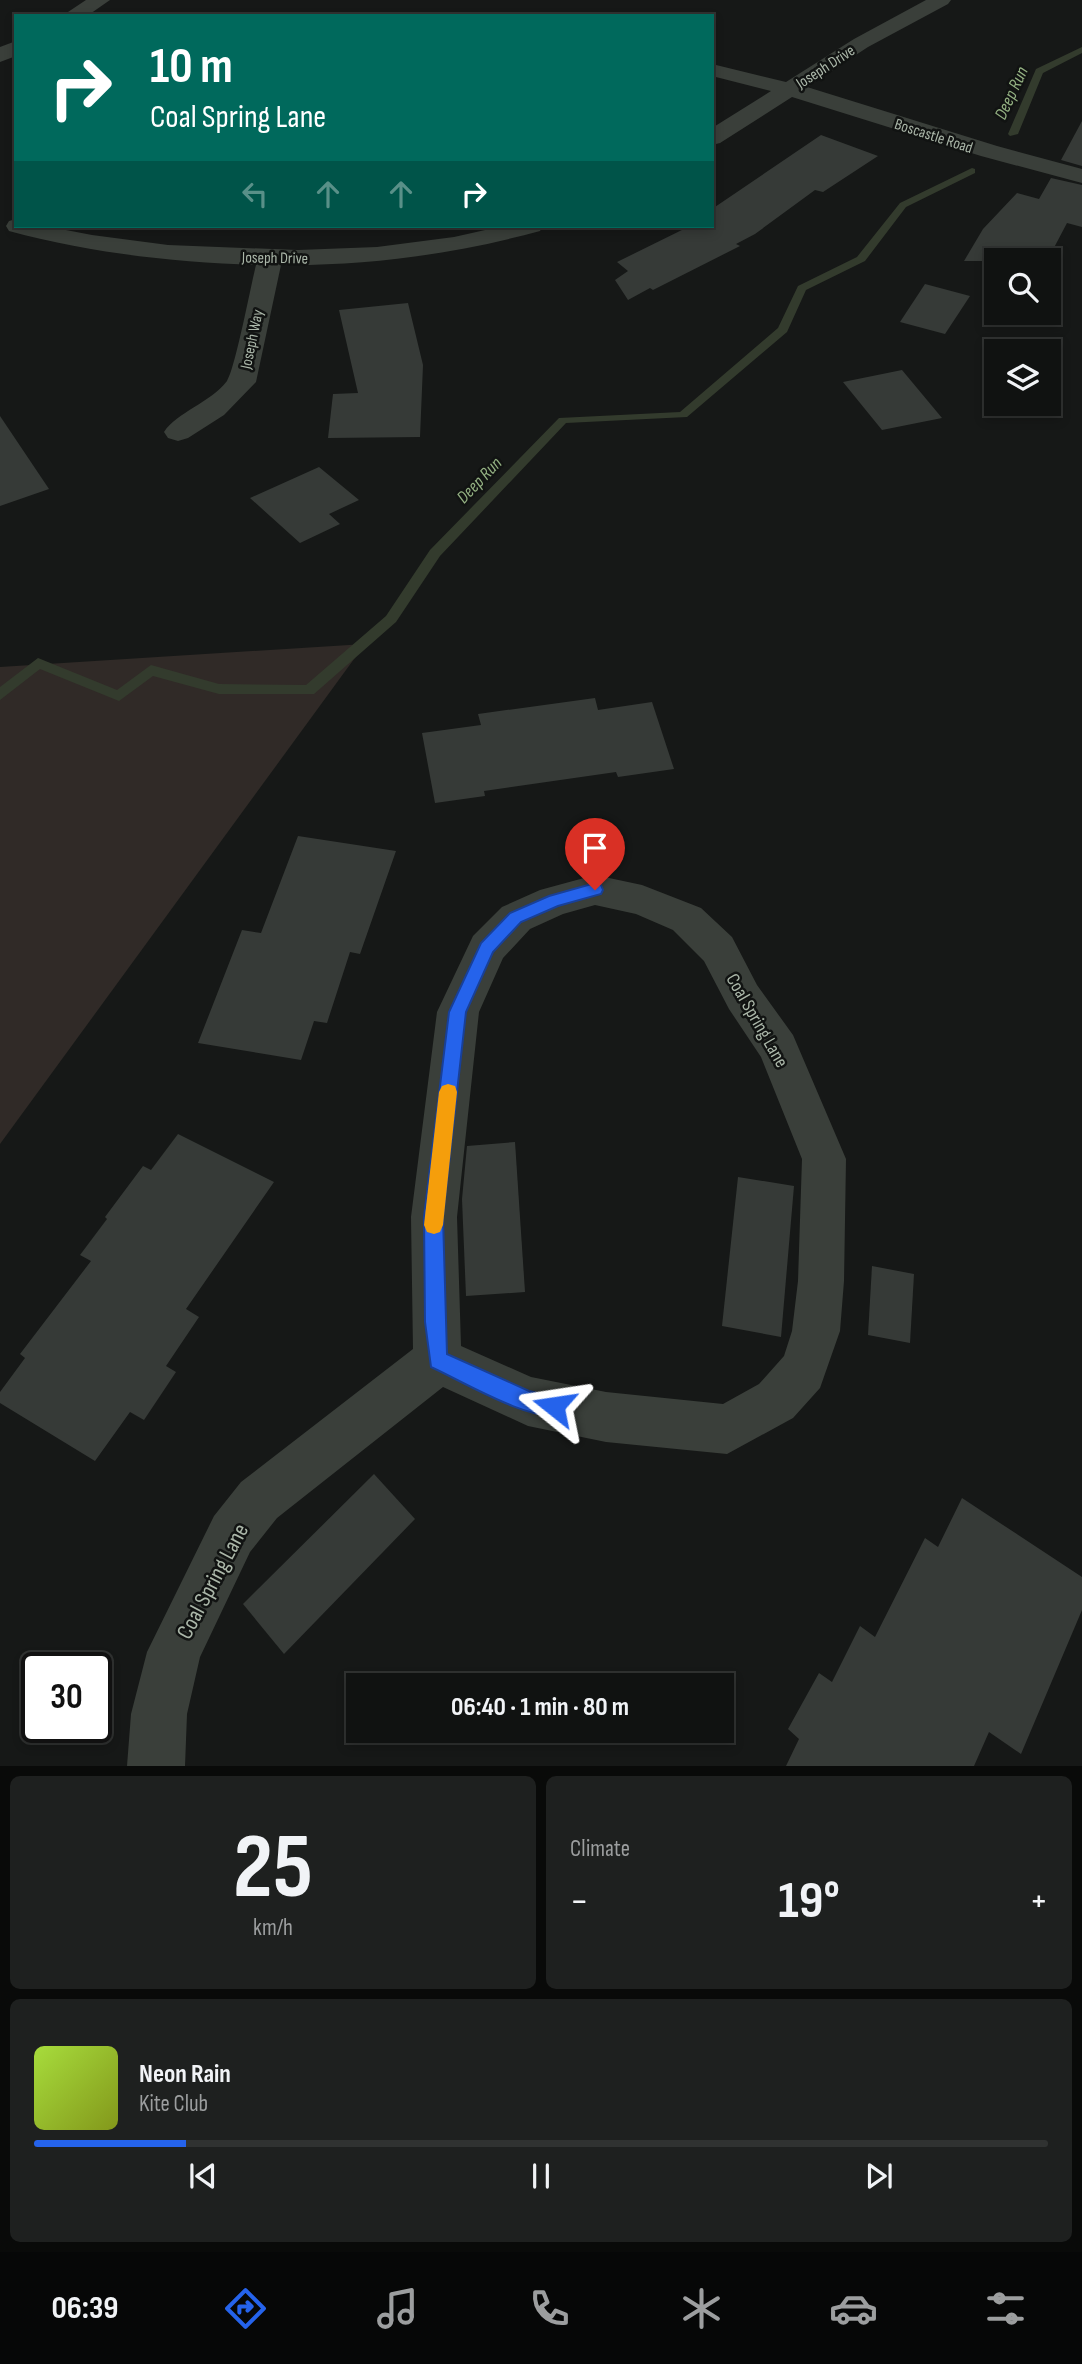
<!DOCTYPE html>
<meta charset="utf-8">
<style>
:root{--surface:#101211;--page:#1e201f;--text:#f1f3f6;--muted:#9c9e9f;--line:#303231;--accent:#2563eb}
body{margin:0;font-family:"Sofia Sans Condensed",sans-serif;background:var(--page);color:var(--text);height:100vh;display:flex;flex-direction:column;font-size:26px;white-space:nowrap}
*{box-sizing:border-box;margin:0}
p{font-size:23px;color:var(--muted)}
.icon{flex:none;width:38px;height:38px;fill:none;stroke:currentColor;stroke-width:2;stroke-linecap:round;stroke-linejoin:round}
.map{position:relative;height:1766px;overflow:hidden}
.details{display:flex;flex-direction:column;gap:10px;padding:10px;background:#090a09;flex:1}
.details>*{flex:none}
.guide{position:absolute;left:14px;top:14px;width:700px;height:214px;border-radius:0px;box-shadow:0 4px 10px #0003,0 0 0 2px var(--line);background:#00695c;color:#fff;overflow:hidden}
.fabs{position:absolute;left:984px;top:248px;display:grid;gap:14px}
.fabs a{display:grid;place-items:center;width:77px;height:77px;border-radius:0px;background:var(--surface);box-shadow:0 4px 10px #0003,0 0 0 2px var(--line);font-size:35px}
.speed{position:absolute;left:21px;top:1652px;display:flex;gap:14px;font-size:35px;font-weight:700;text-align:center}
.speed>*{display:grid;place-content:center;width:91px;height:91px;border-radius:50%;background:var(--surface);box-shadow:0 4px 10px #0003,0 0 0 2px var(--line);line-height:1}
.speed .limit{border:4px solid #111;border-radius:10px;background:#fff;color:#111}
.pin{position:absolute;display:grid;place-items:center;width:60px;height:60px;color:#fff;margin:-72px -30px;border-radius:50% 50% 50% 0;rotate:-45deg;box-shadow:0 0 7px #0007}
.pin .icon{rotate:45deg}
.me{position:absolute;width:77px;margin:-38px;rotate:285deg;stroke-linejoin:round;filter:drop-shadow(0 0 5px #0008)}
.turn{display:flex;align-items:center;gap:24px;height:147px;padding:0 21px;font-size:32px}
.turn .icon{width:91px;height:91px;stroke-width:2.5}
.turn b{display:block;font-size:49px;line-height:60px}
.lanes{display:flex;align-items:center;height:66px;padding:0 21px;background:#0003;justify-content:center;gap:35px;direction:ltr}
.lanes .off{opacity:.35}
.big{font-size:52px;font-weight:700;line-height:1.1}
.details .widget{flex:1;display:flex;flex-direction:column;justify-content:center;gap:10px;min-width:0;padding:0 24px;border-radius:10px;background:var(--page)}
.details .dial{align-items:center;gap:0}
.dial b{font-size:91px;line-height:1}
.song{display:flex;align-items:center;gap:21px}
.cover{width:84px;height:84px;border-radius:10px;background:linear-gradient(135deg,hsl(80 70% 55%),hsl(70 70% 35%))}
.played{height:7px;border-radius:4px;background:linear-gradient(90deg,var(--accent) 15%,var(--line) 15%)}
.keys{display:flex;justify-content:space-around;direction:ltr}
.heat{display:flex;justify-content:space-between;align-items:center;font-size:38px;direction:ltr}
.details .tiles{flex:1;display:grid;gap:10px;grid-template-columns:1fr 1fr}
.widget:last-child{grid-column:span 2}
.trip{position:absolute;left:346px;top:1673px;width:388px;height:70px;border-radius:0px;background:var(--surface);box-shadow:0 4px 10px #0003,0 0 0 2px var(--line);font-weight:700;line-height:70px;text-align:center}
.dock{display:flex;height:112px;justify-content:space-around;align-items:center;background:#060707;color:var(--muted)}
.dock .icon{width:49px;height:49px}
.dock .selected{color:var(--accent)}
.dock b{font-size:32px;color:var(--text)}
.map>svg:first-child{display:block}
.green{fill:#302a27}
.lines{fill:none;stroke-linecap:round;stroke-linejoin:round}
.stream{fill:#333b2d;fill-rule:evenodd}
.building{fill:#363a37}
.minor{fill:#3a3f3a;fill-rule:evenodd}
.route{fill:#2563eb;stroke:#184099;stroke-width:2}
.slow{fill:#f59e0b}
.labels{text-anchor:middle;stroke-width:5;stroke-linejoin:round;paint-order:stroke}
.far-street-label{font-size:16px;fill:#abb7a9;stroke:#111312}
.far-water-label{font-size:18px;font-style:italic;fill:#93b082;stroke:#111312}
.street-label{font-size:19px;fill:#abb7a9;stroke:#111312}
.near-street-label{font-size:23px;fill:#abb7a9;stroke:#111312}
</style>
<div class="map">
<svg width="1082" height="1766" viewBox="0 0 1082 1766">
<rect width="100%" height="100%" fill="#161817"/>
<polygon class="green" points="365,644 0,1144 0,667"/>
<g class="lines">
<g class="stream">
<polygon points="1082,47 1082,53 1043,73 1018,134 1010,136 1008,134 1036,69"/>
<polygon points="972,168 975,169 975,173 906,207 865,261 806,290 787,332 687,417 566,423 440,556 396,622 314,694 219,694 153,676 119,701 40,669 0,700 0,687 38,658 117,690 151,665 219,684 306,685 386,616 430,550 559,418 680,412 778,328 798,286 857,257 900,203"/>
</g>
</g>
<g class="building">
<polygon points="1082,121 1082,166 1061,160"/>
<polygon points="821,135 878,156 823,192 815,190 755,234 736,244 740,246 653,290 650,288 628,300 615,280 628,271 617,262 690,226 712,226 712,209"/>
<polygon points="1051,178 1082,185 1082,227 1067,223 1047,261 964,261 983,229 1017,193 1039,199"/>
<polygon points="925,284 970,296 945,334 900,322"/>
<polygon points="408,303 423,365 420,437 328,438 333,394 358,393 339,310"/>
<polygon points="902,370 942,418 882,430 843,382"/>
<polygon points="0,416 49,489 0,506"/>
<polygon points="319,467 359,500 329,514 340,524 300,543 250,498"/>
<polygon points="595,698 598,710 652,702 674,769 618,777 616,772 484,791 485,796 435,803 422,733 481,725 478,714"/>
<polygon points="298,836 396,851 360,954 350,952 327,1023 314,1021 301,1060 198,1043 242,930 261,933"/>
<polygon points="178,1134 274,1182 186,1309 199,1317 166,1366 176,1372 144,1420 130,1412 95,1461 0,1403 0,1392 25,1358 20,1354 91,1261 80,1255 107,1219 105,1217 143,1166 151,1170"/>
<polygon points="515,1142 525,1292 466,1296 462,1199 467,1146"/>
<polygon points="738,1177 794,1186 781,1337 722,1326"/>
<polygon points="872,1266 914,1274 910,1343 868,1335"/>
<polygon points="374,1474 415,1519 284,1654 243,1604"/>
<polygon points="962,1498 1082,1577 1082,1610 1021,1754 989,1732 974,1766 786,1766 799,1739 788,1729 819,1673 832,1682 860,1626 875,1637 925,1538 938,1547"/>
</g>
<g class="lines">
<g class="minor">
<polygon points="86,0 110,0 87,16 62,16"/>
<polygon points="926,0 951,0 948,4 868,47 807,87 997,146 1082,169 1082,183 981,156 792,97 720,143 712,145 712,128 771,91 712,76 712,64 786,82 854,39"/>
<polygon points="16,41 16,56 0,62 0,47"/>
<path d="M16 219V226H45L92 235 168 245 298 250 377 247 454 237 503 226H543L540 231C455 254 369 266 281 265L256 382 224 415 188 438 178 441 168 438 164 432C177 412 210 403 227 381 235 370 251 285 256 265 172 262 90 253 9 231L6 226 9 221Z"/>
<path d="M595 875 642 885 701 908 732 937 757 985 793 1035 846 1159 844 1281 840 1331 820 1388 793 1418 727 1454 606 1442 528 1426 443 1387 277 1518 250 1552 200 1657 187 1714 185 1766H127L131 1714 147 1652 214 1516 241 1482 413 1349 411 1217 437 1012 473 936 502 907 540 890ZM595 905 636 914 673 930 704 961 729 1009 761 1057 802 1159 798 1281 792 1331 784 1356 759 1384 723 1404 606 1392 531 1377 461 1346 457 1217 479 1012 503 958 530 929 563 914Z"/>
</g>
</g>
<path class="route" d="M595 883 601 885 603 890 601 894 558 906 521 922 493 952 466 1012 443 1217 447 1354 529 1391 561 1399 564 1406 561 1414C535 1425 458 1379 431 1367L425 1322 424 1217 449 1012 481 943 510 913 549 896Z"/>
<polygon class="slow" points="448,1084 455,1086 457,1092 443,1225 440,1232 434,1234 427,1232 424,1225 439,1092 442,1086"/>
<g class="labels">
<g class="far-street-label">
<text transform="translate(825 66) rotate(-33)" y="6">Joseph Drive</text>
<text transform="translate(934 135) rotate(18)" y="6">Boscastle Road</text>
<text transform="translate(275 257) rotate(1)" y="6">Joseph Drive</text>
<text transform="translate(251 339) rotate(-78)" y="6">Joseph Way</text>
</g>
<g class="far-water-label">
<text transform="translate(1011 93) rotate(-65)" y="6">Deep Run</text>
<text transform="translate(479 480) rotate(-46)" y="6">Deep Run</text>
</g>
<g class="street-label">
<text transform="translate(758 1020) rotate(60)" y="7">Coal Spring Lane</text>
</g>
<g class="near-street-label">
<text transform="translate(212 1581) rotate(-62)" y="8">Coal Spring Lane</text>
</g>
</g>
</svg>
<div class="fabs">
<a><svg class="icon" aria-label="search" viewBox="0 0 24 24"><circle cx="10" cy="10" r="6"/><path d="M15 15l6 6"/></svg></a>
<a><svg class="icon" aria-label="layers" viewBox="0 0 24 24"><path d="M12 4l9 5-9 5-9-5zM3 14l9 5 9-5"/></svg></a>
</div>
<div class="speed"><div class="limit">30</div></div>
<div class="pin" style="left:595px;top:890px;background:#d93025"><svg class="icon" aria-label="arrive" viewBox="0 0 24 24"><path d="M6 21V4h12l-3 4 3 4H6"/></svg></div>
<svg class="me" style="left:554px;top:1406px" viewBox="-20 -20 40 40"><path d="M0-17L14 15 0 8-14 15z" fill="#2563eb" stroke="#fff" stroke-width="4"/></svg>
<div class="trip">06:40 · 1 min · 80 m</div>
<div class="guide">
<div class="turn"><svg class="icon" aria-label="right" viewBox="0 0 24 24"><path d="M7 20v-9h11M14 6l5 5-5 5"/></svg><div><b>10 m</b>Coal Spring Lane</div></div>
<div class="lanes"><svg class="icon off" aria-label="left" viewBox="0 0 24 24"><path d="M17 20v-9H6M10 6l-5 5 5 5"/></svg><svg class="icon off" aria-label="ahead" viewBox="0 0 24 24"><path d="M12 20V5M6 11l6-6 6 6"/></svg><svg class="icon off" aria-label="ahead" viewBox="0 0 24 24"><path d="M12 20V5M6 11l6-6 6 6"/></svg><svg class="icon" aria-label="right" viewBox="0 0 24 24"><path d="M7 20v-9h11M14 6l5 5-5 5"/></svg></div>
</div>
</div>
<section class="details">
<div class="tiles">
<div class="widget dial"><b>25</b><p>km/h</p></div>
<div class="widget"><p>Climate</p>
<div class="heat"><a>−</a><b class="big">19°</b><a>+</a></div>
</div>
<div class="widget">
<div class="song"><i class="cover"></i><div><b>Neon Rain</b><p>Kite Club</p></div></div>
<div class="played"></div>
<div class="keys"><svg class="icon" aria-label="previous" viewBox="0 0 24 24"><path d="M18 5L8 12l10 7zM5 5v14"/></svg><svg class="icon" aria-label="pause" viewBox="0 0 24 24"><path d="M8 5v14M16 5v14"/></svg><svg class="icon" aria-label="next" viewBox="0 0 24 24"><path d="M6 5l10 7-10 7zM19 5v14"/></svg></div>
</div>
</div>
</section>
<nav class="dock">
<b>06:39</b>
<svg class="icon selected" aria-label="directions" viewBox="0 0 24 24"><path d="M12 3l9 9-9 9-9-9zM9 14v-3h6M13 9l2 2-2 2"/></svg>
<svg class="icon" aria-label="music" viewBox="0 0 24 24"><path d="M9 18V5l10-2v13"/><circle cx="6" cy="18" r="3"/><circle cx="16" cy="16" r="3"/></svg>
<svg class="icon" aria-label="phone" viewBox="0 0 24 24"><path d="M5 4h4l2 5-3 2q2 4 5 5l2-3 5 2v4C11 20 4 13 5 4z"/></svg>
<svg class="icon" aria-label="climate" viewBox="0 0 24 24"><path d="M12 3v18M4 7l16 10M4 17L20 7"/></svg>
<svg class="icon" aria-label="car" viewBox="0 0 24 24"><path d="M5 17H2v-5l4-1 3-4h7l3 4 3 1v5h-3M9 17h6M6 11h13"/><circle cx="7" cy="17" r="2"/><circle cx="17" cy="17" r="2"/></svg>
<svg class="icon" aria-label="filters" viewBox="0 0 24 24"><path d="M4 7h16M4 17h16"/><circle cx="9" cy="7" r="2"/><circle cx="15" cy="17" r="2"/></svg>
</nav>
